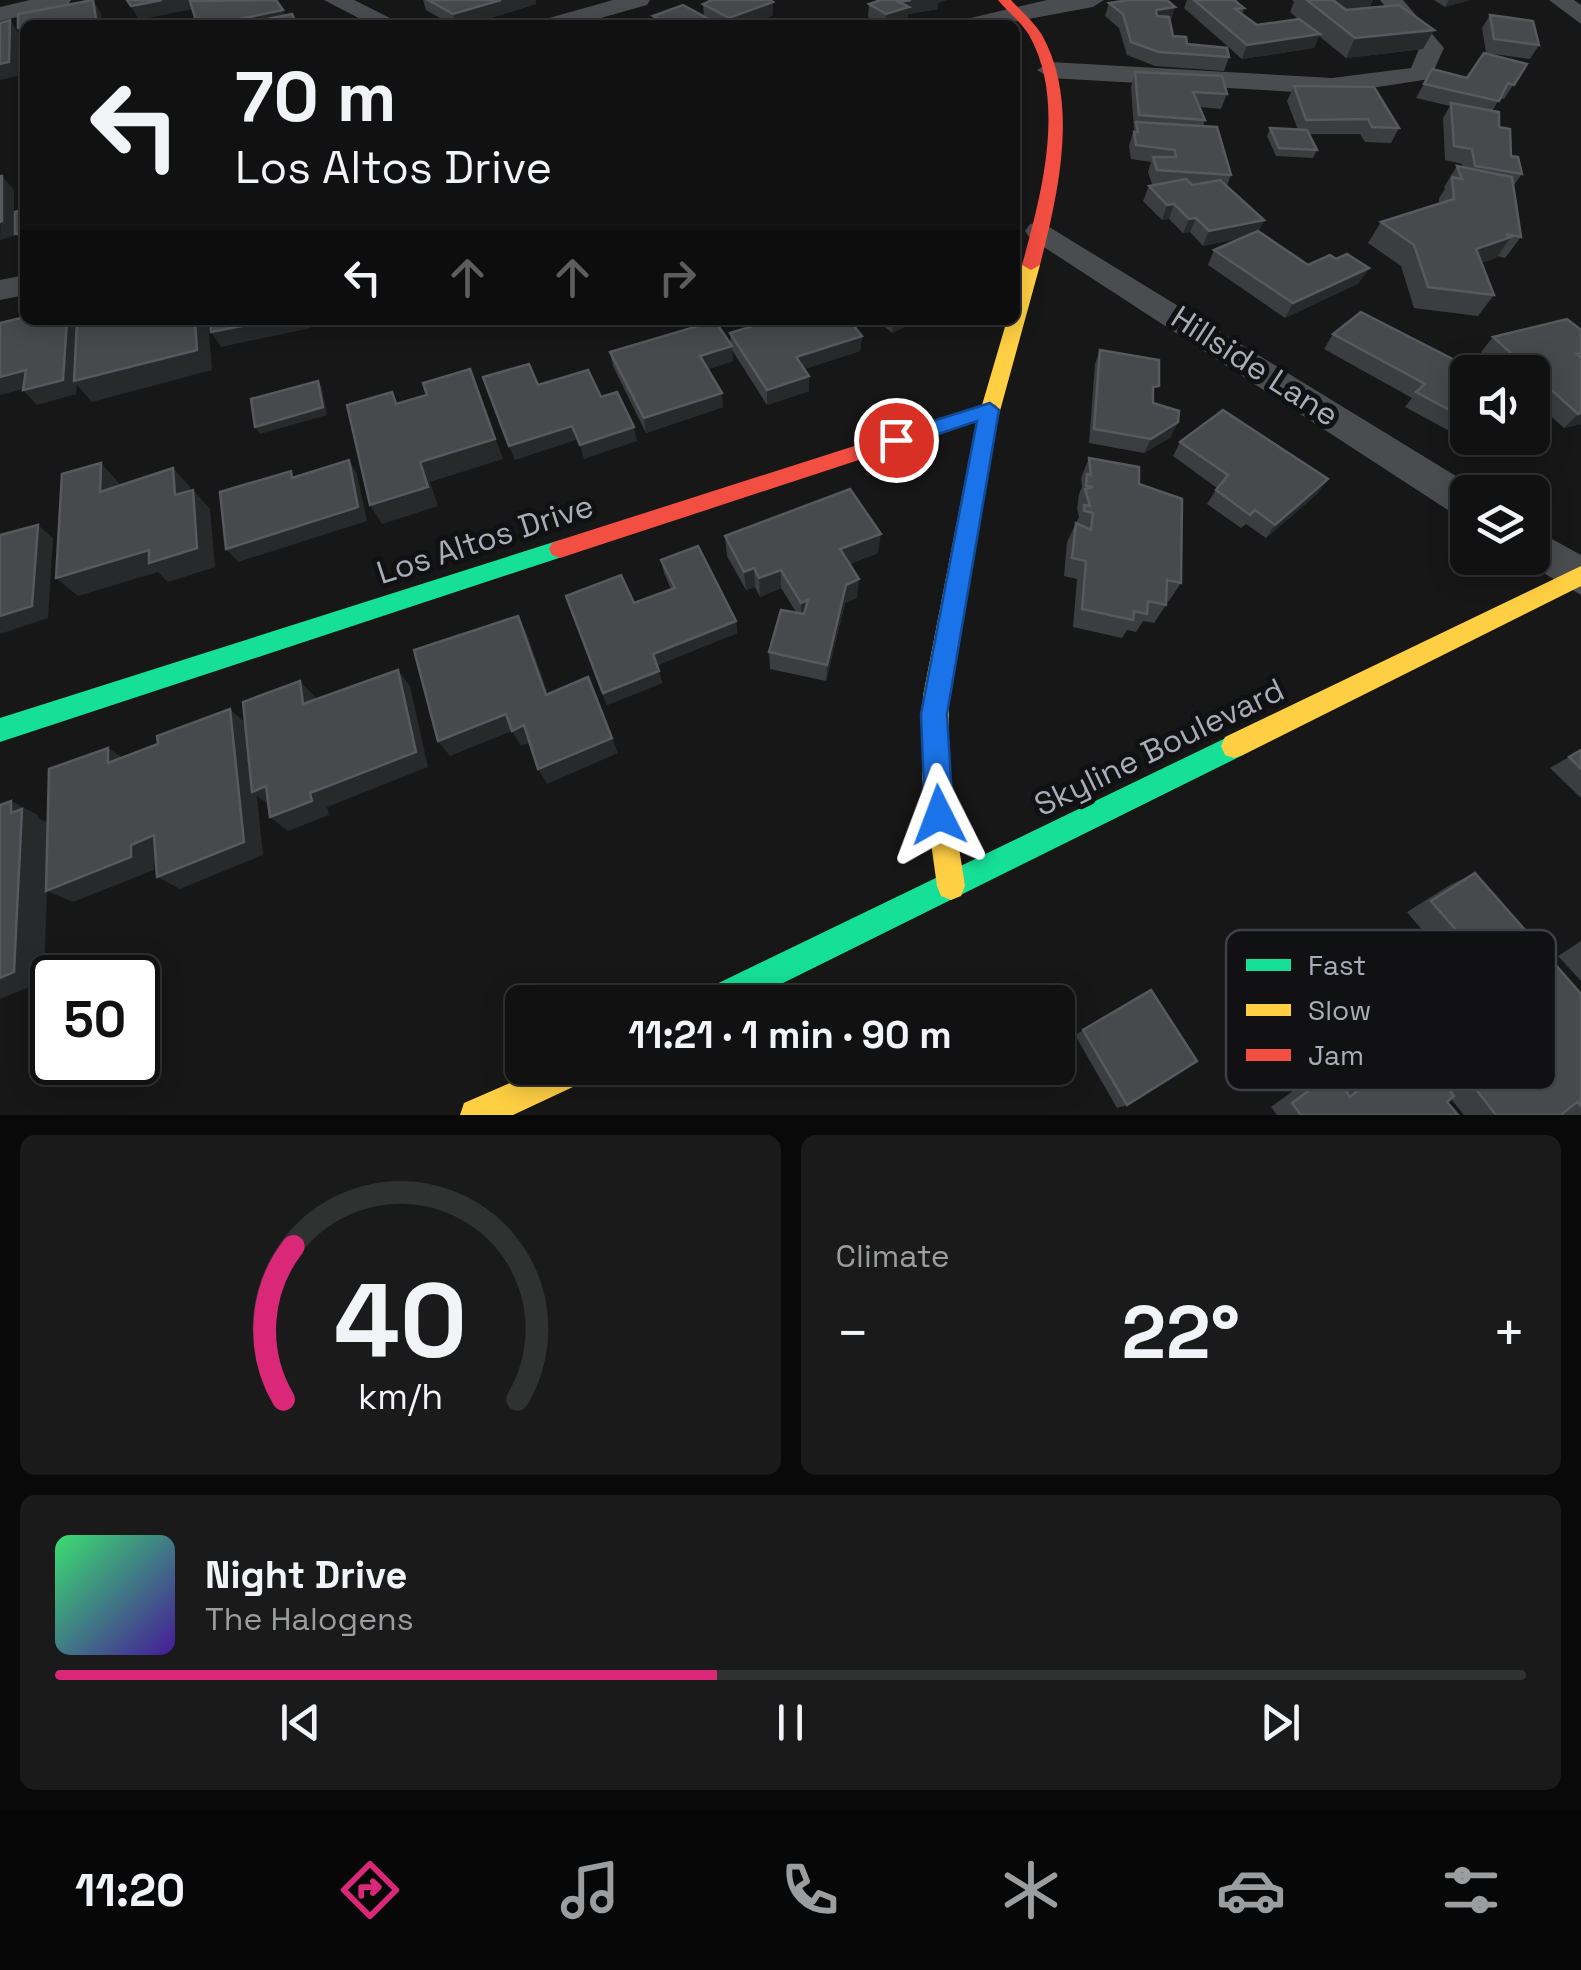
<!DOCTYPE html>
<meta charset="utf-8">
<style>
:root{--surface:#111;--page:#1a1a1a;--text:#f1f3f6;--muted:#9c9d9f;--line:#303131;--accent:#db2777}
body{margin:0;font-family:"Space Grotesk",sans-serif;background:var(--page);color:var(--text);height:100vh;display:flex;flex-direction:column;font-size:38px;white-space:nowrap}
*{box-sizing:border-box;margin:0}
p{font-size:32px;color:var(--muted)}
.icon{flex:none;width:55px;height:55px;fill:none;stroke:currentColor;stroke-width:2;stroke-linecap:round;stroke-linejoin:round}
.map{position:relative;height:1115px;overflow:hidden}
.sheet{display:flex;flex-direction:column;gap:20px;padding:20px;background:#090909;flex:1}
.sheet>*{flex:none}
.banner{position:absolute;left:20px;top:20px;width:1000px;height:305px;border-radius:15px;box-shadow:0 5px 25px #0003,0 0 0 2px var(--line);background:#111;color:var(--text);overflow:hidden}
.tools{position:absolute;left:1450px;top:355px;display:grid;gap:20px}
.tools a{display:grid;place-items:center;width:100px;height:100px;border-radius:15px;background:var(--surface);box-shadow:0 5px 25px #0003,0 0 0 2px var(--line);font-size:50px}
.speed{position:absolute;left:30px;top:955px;display:flex;gap:20px;font-size:50px;font-weight:700;text-align:center}
.speed>*{display:grid;place-content:center;width:130px;height:130px;border-radius:50%;background:var(--surface);box-shadow:0 5px 25px #0003,0 0 0 2px var(--line);line-height:1}
.speed .limit{border:5px solid #111;border-radius:15px;background:#fff;color:#111}
.pin{position:absolute;display:grid;place-items:center;width:85px;height:85px;color:#fff;margin:-42px;border:5px solid #fff;border-radius:50%;box-shadow:0 2px 10px #0007}
.me{position:absolute;width:110px;margin:-55px;rotate:357deg;stroke-linejoin:round;filter:drop-shadow(0 0 8px #0008)}
.turn{display:flex;align-items:center;gap:35px;height:210px;padding:0 50px;font-size:45px}
.turn .icon{width:130px;height:130px;stroke-width:2.5}
.turn b{display:block;font-size:70px;line-height:85px}
.lanes{display:flex;align-items:center;height:95px;padding:0 50px;background:#0003;justify-content:center;gap:50px;direction:ltr}
.lanes .off{opacity:.35}
.big{font-size:75px;font-weight:700;line-height:1.1}
.sheet .tile{flex:1;display:flex;flex-direction:column;justify-content:center;gap:15px;min-width:0;padding:0 35px;border-radius:15px;background:var(--page)}
.sheet .dial{align-items:center;gap:0}
.dial svg{height:260px;overflow:visible;fill:none;stroke:var(--line);stroke-width:7;stroke-linecap:round;text-anchor:middle}
.dial text{fill:var(--text);stroke:none}
.song{display:flex;align-items:center;gap:30px}
.cover{width:120px;height:120px;border-radius:15px;background:linear-gradient(135deg,hsl(140 70% 55%),hsl(260 70% 35%))}
.played{height:10px;border-radius:5px;background:linear-gradient(90deg,var(--accent) 45%,var(--line) 45%)}
.keys{display:flex;justify-content:space-around;direction:ltr}
.heat{display:flex;justify-content:space-between;align-items:center;font-size:55px;direction:ltr}
.sheet .tiles{flex:1;display:grid;gap:20px;grid-template-columns:1fr 1fr}
.tile:last-child{grid-column:span 2}
.trip{position:absolute;left:505px;top:985px;width:570px;height:100px;border-radius:15px;background:var(--surface);box-shadow:0 5px 25px #0003,0 0 0 2px var(--line);font-weight:700;line-height:100px;text-align:center}
.dock{display:flex;height:160px;justify-content:space-around;align-items:center;background:#070707;color:var(--muted)}
.dock .icon{width:70px;height:70px}
.dock .current{color:var(--accent)}
.dock b{font-size:45px;color:var(--text)}
.map>svg:first-child{display:block}
.lines{fill:none;stroke-linecap:round;stroke-linejoin:round}
.street{fill:#4b4c50;fill-rule:evenodd}
.fast{fill:#16e098;fill-rule:evenodd}
.slow{fill:#ffcf43;fill-rule:evenodd}
.jam{fill:#f24e42;fill-rule:evenodd}
.wall{fill:#3c3d40}
.shaded-wall{fill:#28292a}
.building{fill:#48494d;stroke:#57595e;stroke-width:2.5}
.route{fill:#1a73e8;stroke:#114b97;stroke-width:2.5}
.labels{text-anchor:middle;stroke-width:10;stroke-linejoin:round;paint-order:stroke}
.street-label{font-size:32px;fill:#a8adb8;stroke:#111113}
.key{fill:#111113;stroke:#3e4045;stroke-width:2.5}
.key-label{font-size:28px;fill:#a8adb8}
</style>
<div class="map">
<svg width="1581" height="1115" viewBox="0 0 1581 1115">
<rect width="100%" height="100%" fill="#171717"/>
<g class="lines">
<g class="street">
<polygon points="30,0 71,0 68,5 0,21 0,7"/>
<polygon points="324,0 354,0 404,25 372,25"/>
<polygon points="613,0 650,0 647,5 576,25 538,25 542,20"/>
<polygon points="1047,0 1104,0 1093,7 996,25 958,25 962,20"/>
<polygon points="1380,0 1403,0 1444,48 1430,79 1332,94 1050,78 1037,70 1050,62 1332,78 1411,68 1419,49"/>
<polygon points="1549,0 1574,0 1581,5 1581,24"/>
<polygon points="1041,222 1482,492 1468,492 1468,519 1454,514 1030,238 1025,231 1030,224"/>
<polygon points="25,275 25,295 0,300 0,280"/>
<polygon points="1532,528 1581,555 1581,595 1518,558 1532,558"/>
</g>
<g class="fast">
<polygon points="560,540 568,543 571,549 568,555 0,742 0,718"/>
<polygon points="1234,734 1243,737 1247,746 1243,755 745,1002 698,1002 702,991"/>
</g>
<g class="slow">
<polygon points="1031,260 1040,265 995,429 949,696 948,778 965,886 961,896 951,900 941,896 937,886 922,778 923,696 975,429 1007,320 1015,320 1015,291 1022,265"/>
<polygon points="1581,566 1581,586 1243,755 1234,758 1225,755 1221,746 1225,737"/>
<polygon points="544,1068 595,1068 590,1079 513,1115 460,1115 464,1103"/>
</g>
<g class="jam">
<path d="M998 0H1011C1021 11 1034 22 1042 35 1080 103 1058 194 1040 265L1031 270 1022 265C1041 196 1067 102 1029 35 1021 22 1008 12 998 0Z"/>
<polygon points="989,403 996,405 999,410 996,415 560,558 552,555 549,549 552,543 560,540"/>
</g>
</g>
<g class="wall">
<polygon points="423,0 535,0 536,4 467,25 452,25 426,10"/>
<polygon points="877,0 946,0 938,3 938,9 908,14 907,21 894,25 880,25 868,17 869,4"/>
<polygon points="1187,0 1234,0 1244,8 1242,14 1257,25 1298,19 1290,12 1294,2 1292,0 1373,0 1369,8 1423,49 1346,58 1319,36 1314,48 1242,59 1184,8"/>
<polygon points="1434,0 1470,0 1445,7"/>
<polygon points="773,2 773,15 748,25 654,22 653,16 704,17 703,4"/>
<polygon points="1109,3 1171,21 1173,36 1187,44 1229,57 1224,71 1155,66 1127,55 1119,28 1105,16"/>
<polygon points="1490,15 1539,45 1530,59 1486,53 1482,28"/>
<polygon points="1527,64 1504,99 1500,98 1492,111 1511,156 1522,174 1513,186 1521,237 1505,258 1497,256 1496,258 1481,263 1494,295 1478,316 1414,308 1401,266 1368,243 1381,222 1439,204 1439,198 1445,189 1444,187 1457,166 1463,167 1462,164 1445,160 1443,118 1450,106 1416,98 1432,69 1467,78"/>
<polygon points="1135,72 1227,94 1221,109 1200,107 1205,120 1203,127 1231,175 1227,186 1264,220 1258,232 1308,265 1359,283 1285,318 1208,265 1214,250 1244,237 1203,246 1190,232 1183,233 1169,219 1162,220 1143,201 1149,186 1158,185 1152,184 1148,172 1151,162 1131,159 1129,146 1134,129 1131,87"/>
<polygon points="1294,86 1399,128 1391,143 1365,142 1360,134 1309,134 1317,150 1313,158 1276,156 1267,136 1270,128 1298,130 1287,101"/>
<polygon points="877,320 919,320 892,333"/>
<polygon points="1581,330 1581,424 1564,428 1532,399 1532,372 1503,372 1481,352 1493,337"/>
<polygon points="730,333 862,336 860,351 804,369 809,376 809,391 767,405 732,350 733,361 708,369 723,407 646,433 613,366 610,352 731,345"/>
<polygon points="1333,334 1468,372 1468,424 1457,435 1405,407 1412,398 1324,349"/>
<polygon points="1100,350 1153,400 1153,403 1171,437 1144,453 1089,443 1095,364"/>
<polygon points="1180,442 1318,493 1266,538 1246,524 1241,528 1207,504 1217,488 1173,456"/>
<polygon points="1089,458 1139,484 1181,583 1169,601 1166,601 1166,605 1154,623 1143,621 1136,632 1127,630 1122,638 1073,627 1077,579 1064,576 1067,542 1079,517 1077,509 1079,494 1082,487 1081,478"/>
<polygon points="725,536 878,553 850,564 857,598 845,603 826,681 770,669 769,652 796,612 781,588 760,597 755,587 746,590 727,556"/>
<polygon points="661,560 736,621 737,633 657,665 662,683 607,705 566,596 634,603 671,589 664,573"/>
<polygon points="1581,750 1581,798 1550,768"/>
<polygon points="1475,873 1581,994 1581,1115 1464,1115 1451,1099 1447,1102 1458,1115 1277,1115 1271,1107 1311,1078 1324,1075 1313,1061 1366,1024 1389,1017 1385,1011 1453,967 1407,912 1450,885"/>
<polygon points="1581,941 1581,981 1558,956"/>
<polygon points="1151,990 1127,1105 1117,1108 1075,1035"/>
</g>
<g class="shaded-wall">
<polygon points="93,0 101,14 103,25 97,25"/>
<polygon points="162,0 237,0 139,20 131,6"/>
<polygon points="501,0 535,0 536,4 467,25 456,25 453,14"/>
<polygon points="911,0 946,0 938,3 938,9 908,14 907,21 894,25 885,25 886,14 899,2"/>
<polygon points="1332,0 1373,0 1368,9 1326,15"/>
<polygon points="1449,0 1470,0 1445,7"/>
<polygon points="773,2 773,15 748,25 730,25 729,18"/>
<polygon points="1175,7 1171,21 1152,23 1156,10"/>
<polygon points="283,10 289,24 211,25"/>
<polygon points="10,20 19,34 18,76 0,80 0,64"/>
<polygon points="1434,30 1423,49 1346,58 1355,38"/>
<polygon points="1320,34 1314,48 1242,59 1247,45"/>
<polygon points="2,176 14,190 14,236 0,240"/>
<polygon points="1174,204 1169,219 1162,220 1167,205"/>
<polygon points="1196,218 1190,232 1183,233 1189,219"/>
<polygon points="1264,220 1256,235 1203,246 1209,231"/>
<polygon points="25,232 25,247 15,234"/>
<polygon points="1511,237 1496,258 1460,270 1476,249"/>
<polygon points="1369,268 1359,283 1285,318 1293,303"/>
<polygon points="67,320 70,320 80,331 208,320 212,370 92,402 77,385 76,394 37,405 23,390"/>
<polygon points="272,320 310,320 311,328 221,347 211,332"/>
<polygon points="894,320 919,320 892,333"/>
<polygon points="862,336 860,351 796,372 796,357"/>
<polygon points="732,346 733,361 702,371 700,356"/>
<polygon points="470,369 503,459 430,482 438,506 382,524 370,505 420,462"/>
<polygon points="26,370 39,385 0,395 0,377"/>
<polygon points="809,376 809,391 767,405 767,390"/>
<polygon points="318,381 322,388 327,415 260,434 255,427"/>
<polygon points="722,393 723,407 646,433 644,418"/>
<polygon points="1581,413 1581,424 1564,428 1578,414"/>
<polygon points="1178,422 1171,437 1144,453 1151,439"/>
<polygon points="572,426 576,440 515,460 509,446"/>
<polygon points="634,427 637,441 584,459 580,445"/>
<polygon points="349,460 357,474 367,521 238,562 226,549"/>
<polygon points="101,463 119,483 119,511 100,492"/>
<polygon points="173,468 190,487 192,514 175,495"/>
<polygon points="1328,479 1318,493 1266,538 1275,525"/>
<polygon points="193,490 210,509 215,567 168,582 158,572 78,596 56,578 149,550"/>
<polygon points="38,525 53,538 48,618 0,634 0,616"/>
<polygon points="881,534 878,553 839,568 840,549"/>
<polygon points="754,568 755,587 746,590 744,572"/>
<polygon points="781,570 781,588 760,597 759,578"/>
<polygon points="859,579 857,598 845,603 826,681 827,665 846,585"/>
<polygon points="808,600 807,618 801,621 801,603"/>
<polygon points="518,616 527,634 554,711 546,695"/>
<polygon points="736,621 737,633 656,666 653,654"/>
<polygon points="398,670 410,686 428,767 327,807 329,815 288,831 270,817 310,793"/>
<polygon points="659,671 662,683 607,705 603,693"/>
<polygon points="300,681 316,698 319,720 303,704"/>
<polygon points="230,709 249,726 266,786 270,806 257,796 263,855 180,889 157,877"/>
<polygon points="506,714 524,725 533,741 521,746 512,731 450,756 438,741"/>
<polygon points="612,738 618,753 547,784 538,769"/>
<polygon points="108,748 131,763 108,763"/>
<polygon points="11,801 38,815 38,818 49,823 131,845 154,835 177,848 155,857 154,870 73,902 47,891 44,981 0,999 0,803 11,808"/>
</g>
<g class="building">
<polygon points="93,0 97,25 25,25 25,28 18,28 18,14"/>
<polygon points="127,0 162,0 131,6"/>
<polygon points="276,0 283,10 211,25 189,25 189,23 196,21 190,1"/>
<polygon points="428,0 501,0 453,14"/>
<polygon points="712,0 770,0 773,2 729,18 703,4"/>
<polygon points="881,0 911,0 899,2 909,7 886,14 869,4"/>
<polygon points="1129,0 1167,0 1175,7 1156,10 1157,16 1169,17 1173,36 1186,37 1187,44 1227,48 1229,57 1159,52 1131,42 1123,14 1109,3"/>
<polygon points="1194,0 1234,0 1244,8 1235,9 1257,25 1299,19 1320,34 1247,45"/>
<polygon points="1307,0 1333,0 1346,10 1399,5 1434,30 1355,38"/>
<polygon points="683,5 716,23 712,25 647,25 661,20 653,16"/>
<polygon points="292,14 297,25 239,25"/>
<polygon points="1490,15 1533,21 1539,45 1494,39"/>
<polygon points="10,20 9,62 0,64 0,23"/>
<polygon points="1484,53 1527,64 1514,85 1508,83 1499,101 1424,84 1432,69 1467,78"/>
<polygon points="1135,72 1222,76 1227,94 1193,92 1205,120 1139,115"/>
<polygon points="1294,86 1374,87 1399,128 1372,127 1368,119 1306,120"/>
<polygon points="1451,103 1499,112 1499,127 1510,129 1511,156 1518,157 1522,174 1475,166 1472,149 1454,146"/>
<polygon points="1136,122 1217,127 1231,175 1157,170 1153,157 1176,157 1175,150 1136,145 1134,132 1138,132"/>
<polygon points="1270,128 1307,130 1317,150 1279,148"/>
<polygon points="1457,166 1512,177 1521,237 1506,234 1511,237 1476,249 1494,295 1428,287 1414,245 1381,222 1454,199 1452,177 1462,179"/>
<polygon points="0,176 2,176 2,221 0,222"/>
<polygon points="1186,179 1192,185 1220,180 1264,220 1209,231 1196,218 1189,219 1174,204 1167,205 1149,186"/>
<polygon points="25,209 25,232 15,234 15,212"/>
<polygon points="1258,231 1308,265 1330,255 1336,259 1347,254 1369,268 1293,303 1214,250"/>
<polygon points="1361,312 1478,372 1468,372 1468,420 1416,392 1425,384 1333,334"/>
<polygon points="25,317 25,320 37,320 37,324 53,320 67,320 63,380 23,390 26,370 0,377 0,323"/>
<polygon points="1567,319 1581,330 1581,353 1577,354 1581,357 1581,413 1578,414 1493,337"/>
<polygon points="77,320 195,320 197,350 74,381"/>
<polygon points="210,320 272,320 211,332"/>
<polygon points="773,320 849,320 862,336 796,357 809,376 767,390 730,333"/>
<polygon points="715,321 732,346 700,356 722,393 644,418 610,352"/>
<polygon points="1100,350 1159,360 1159,386 1153,387 1153,403 1179,411 1178,422 1151,439 1094,429"/>
<polygon points="529,364 538,385 588,370 601,397 617,392 634,427 580,445 572,426 509,446 483,377"/>
<polygon points="470,369 495,439 420,462 428,487 370,505 347,405 392,392 396,404 427,395 423,383"/>
<polygon points="318,381 323,407 255,427 251,399"/>
<polygon points="1223,410 1328,479 1275,525 1255,510 1250,515 1216,490 1228,475 1180,442"/>
<polygon points="1089,458 1139,467 1139,484 1182,499 1181,583 1167,580 1166,605 1148,601 1147,614 1134,611 1133,620 1082,609 1086,561 1072,558 1076,523 1091,530 1093,513 1084,511 1084,505 1090,506 1085,489 1093,487 1086,486 1087,474 1091,475"/>
<polygon points="349,460 358,507 226,549 220,492 291,471 292,478"/>
<polygon points="101,463 100,492 173,468 175,495 193,490 197,548 149,563 149,550 56,578 62,474"/>
<polygon points="850,489 881,534 840,549 859,579 846,585 827,665 769,652 781,610 804,614 808,600 801,603 781,570 759,578 754,568 744,572 725,536"/>
<polygon points="38,525 32,606 0,616 0,535"/>
<polygon points="698,546 736,621 653,654 659,671 603,693 566,596 621,575 634,603 675,588 661,560"/>
<polygon points="518,616 546,695 588,677 612,738 538,769 524,725 512,731 506,714 438,741 414,650"/>
<polygon points="398,670 416,752 310,793 312,801 270,817 266,786 252,792 243,702 300,681 303,704"/>
<polygon points="230,709 244,842 157,877 154,835 131,845 131,857 46,891 49,769 108,748 108,763 158,744 157,736"/>
<polygon points="1581,750 1581,769 1569,757"/>
<polygon points="11,801 11,813 22,809 14,972 0,978 0,805"/>
<polygon points="1475,873 1581,994 1581,1106 1577,1102 1561,1115 1496,1115 1409,1003 1480,958 1431,901"/>
<polygon points="1151,990 1197,1061 1127,1105 1083,1030"/>
<polygon points="1390,1017 1454,1096 1447,1102 1458,1115 1301,1115 1292,1103 1333,1073 1350,1097 1361,1088 1335,1055"/>
</g>
<polygon class="route" points="990,403 999,410 947,714 953,815 948,825 939,829 929,825 925,815 921,714 977,421 896,448 886,440 889,435"/>
<g class="labels">
<g class="street-label">
<text transform="translate(1255 366) rotate(33)" y="11">Hillside Lane</text>
<text transform="translate(485 539) rotate(-18)" y="11">Los Altos Drive</text>
<text transform="translate(1159 747) rotate(-26)" y="11">Skyline Boulevard</text>
</g>
</g>
<rect x="1226" y="930" width="330" height="160" rx="15" class="key"/>
<rect x="1246" y="959" width="45" height="12" fill="#16e098"/>
<rect x="1246" y="1004" width="45" height="12" fill="#ffcf43"/>
<rect x="1246" y="1049" width="45" height="12" fill="#f24e42"/>
<g class="key-label">
<text x="1308" y="975">Fast</text>
<text x="1308" y="1020">Slow</text>
<text x="1308" y="1065">Jam</text>
</g>
</svg>
<div class="tools">
<a><svg class="icon" aria-label="sound" viewBox="0 0 24 24"><path d="M4 9h4l5-4v14l-5-4H4zM17 9q2 3 0 6"/></svg></a>
<a><svg class="icon" aria-label="layers" viewBox="0 0 24 24"><path d="M12 4l9 5-9 5-9-5zM3 14l9 5 9-5"/></svg></a>
</div>
<div class="speed"><div class="limit">50</div></div>
<div class="pin" style="left:896px;top:440px;background:#d93025"><svg class="icon" aria-label="arrive" viewBox="0 0 24 24"><path d="M6 21V4h12l-3 4 3 4H6"/></svg></div>
<svg class="me" style="left:939px;top:815px" viewBox="-20 -20 40 40"><path d="M0-17L14 15 0 8-14 15z" fill="#1a73e8" stroke="#fff" stroke-width="4"/></svg>
<div class="trip">11:21 · 1 min · 90 m</div>
<div class="banner">
<div class="turn"><svg class="icon" aria-label="left" viewBox="0 0 24 24"><path d="M17 20v-9H6M10 6l-5 5 5 5"/></svg><div><b>70 m</b>Los Altos Drive</div></div>
<div class="lanes"><svg class="icon" aria-label="left" viewBox="0 0 24 24"><path d="M17 20v-9H6M10 6l-5 5 5 5"/></svg><svg class="icon off" aria-label="ahead" viewBox="0 0 24 24"><path d="M12 20V5M6 11l6-6 6 6"/></svg><svg class="icon off" aria-label="ahead" viewBox="0 0 24 24"><path d="M12 20V5M6 11l6-6 6 6"/></svg><svg class="icon off" aria-label="right" viewBox="0 0 24 24"><path d="M7 20v-9h11M14 6l5 5-5 5"/></svg></div>
</div>
</div>
<section class="sheet">
<div class="tiles">
<div class="tile dial"><svg viewBox="0 0 100 80">
<path d="M14 69A42 42 0 1 1 86 69"/>
<path d="M14 69A42 42 0 0 1 17 22" stroke="#db2777"/>
<text x="50" y="56" font-size="32" font-weight="700">40</text>
<text x="50" y="72" font-size="11">km/h</text>
</svg></div>
<div class="tile"><p>Climate</p>
<div class="heat"><a>−</a><b class="big">22°</b><a>+</a></div>
</div>
<div class="tile">
<div class="song"><i class="cover"></i><div><b>Night Drive</b><p>The Halogens</p></div></div>
<div class="played"></div>
<div class="keys"><svg class="icon" aria-label="previous" viewBox="0 0 24 24"><path d="M18 5L8 12l10 7zM5 5v14"/></svg><svg class="icon" aria-label="pause" viewBox="0 0 24 24"><path d="M8 5v14M16 5v14"/></svg><svg class="icon" aria-label="next" viewBox="0 0 24 24"><path d="M6 5l10 7-10 7zM19 5v14"/></svg></div>
</div>
</div>
</section>
<nav class="dock">
<b>11:20</b>
<svg class="icon current" aria-label="directions" viewBox="0 0 24 24"><path d="M12 3l9 9-9 9-9-9zM9 14v-3h6M13 9l2 2-2 2"/></svg>
<svg class="icon" aria-label="music" viewBox="0 0 24 24"><path d="M9 18V5l10-2v13"/><circle cx="6" cy="18" r="3"/><circle cx="16" cy="16" r="3"/></svg>
<svg class="icon" aria-label="phone" viewBox="0 0 24 24"><path d="M5 4h4l2 5-3 2q2 4 5 5l2-3 5 2v4C11 20 4 13 5 4z"/></svg>
<svg class="icon" aria-label="climate" viewBox="0 0 24 24"><path d="M12 3v18M4 7l16 10M4 17L20 7"/></svg>
<svg class="icon" aria-label="car" viewBox="0 0 24 24"><path d="M5 17H2v-5l4-1 3-4h7l3 4 3 1v5h-3M9 17h6M6 11h13"/><circle cx="7" cy="17" r="2"/><circle cx="17" cy="17" r="2"/></svg>
<svg class="icon" aria-label="filters" viewBox="0 0 24 24"><path d="M4 7h16M4 17h16"/><circle cx="9" cy="7" r="2"/><circle cx="15" cy="17" r="2"/></svg>
</nav>
